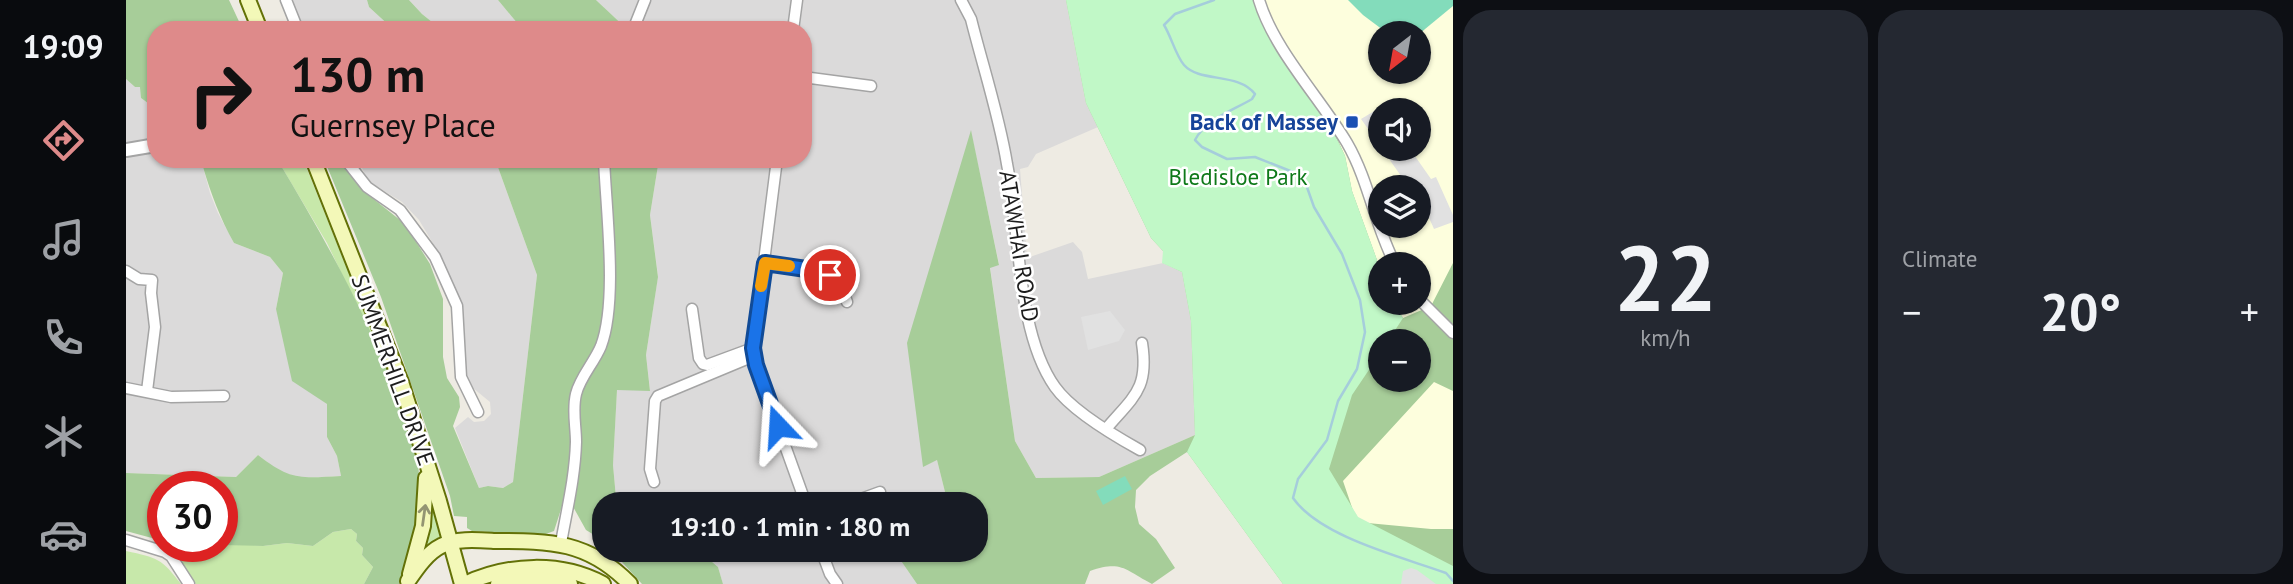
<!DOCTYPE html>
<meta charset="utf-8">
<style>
:root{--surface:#171b24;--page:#242831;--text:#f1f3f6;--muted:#9ea1a6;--accent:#de8a8a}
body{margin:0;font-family:"PT Sans",sans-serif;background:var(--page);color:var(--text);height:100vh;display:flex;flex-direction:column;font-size:26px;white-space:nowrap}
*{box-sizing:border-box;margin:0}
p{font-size:23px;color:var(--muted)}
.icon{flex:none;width:38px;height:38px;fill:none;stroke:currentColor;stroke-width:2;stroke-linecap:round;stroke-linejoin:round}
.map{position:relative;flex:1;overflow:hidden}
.panel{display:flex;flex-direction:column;gap:10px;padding:10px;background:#0d0f14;width:840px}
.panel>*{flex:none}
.top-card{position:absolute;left:21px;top:21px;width:665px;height:147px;border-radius:28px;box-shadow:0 2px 5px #0004;background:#de8a8a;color:#111;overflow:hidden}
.needle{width:46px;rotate:211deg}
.controls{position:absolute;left:1242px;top:21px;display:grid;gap:14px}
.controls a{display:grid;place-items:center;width:63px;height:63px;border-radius:50%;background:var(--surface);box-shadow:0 2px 5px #0004;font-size:35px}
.speed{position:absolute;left:21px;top:471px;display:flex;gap:14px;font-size:35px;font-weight:700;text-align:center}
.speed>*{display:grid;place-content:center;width:91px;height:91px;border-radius:50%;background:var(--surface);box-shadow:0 2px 5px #0004;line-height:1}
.speed .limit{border:10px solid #d22;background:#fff;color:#111}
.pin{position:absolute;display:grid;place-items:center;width:60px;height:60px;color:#fff;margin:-30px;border:4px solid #fff;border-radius:50%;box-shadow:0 2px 7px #0007}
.me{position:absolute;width:77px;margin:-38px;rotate:340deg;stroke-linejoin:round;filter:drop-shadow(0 0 5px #0008)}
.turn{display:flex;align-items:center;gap:24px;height:147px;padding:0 28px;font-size:32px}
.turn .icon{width:91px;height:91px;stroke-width:2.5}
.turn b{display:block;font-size:49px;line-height:60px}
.big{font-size:52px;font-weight:700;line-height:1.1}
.panel .widget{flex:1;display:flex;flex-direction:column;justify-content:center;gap:10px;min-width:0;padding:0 24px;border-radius:28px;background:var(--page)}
.panel .dial{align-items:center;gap:0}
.dial b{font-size:91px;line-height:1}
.heat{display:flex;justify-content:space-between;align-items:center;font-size:38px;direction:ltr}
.panel .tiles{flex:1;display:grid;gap:10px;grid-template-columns:repeat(2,1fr)}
.trip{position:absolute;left:466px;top:492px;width:396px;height:70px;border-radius:28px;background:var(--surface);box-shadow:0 2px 5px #0004;font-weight:700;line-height:70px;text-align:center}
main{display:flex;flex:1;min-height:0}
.menu{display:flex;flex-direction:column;width:126px;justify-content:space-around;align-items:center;background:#090b0e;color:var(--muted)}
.menu .icon{width:49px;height:49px}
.menu .selected{color:var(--accent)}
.menu b{font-size:32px;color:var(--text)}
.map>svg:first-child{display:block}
.residential{fill:#dbdada}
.education{fill:#fdfedd;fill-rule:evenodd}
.grass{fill:#c7e8aa}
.forest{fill:#a7cd99;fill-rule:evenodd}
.park{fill:#c1f8c7}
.pitch{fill:#83dcbb}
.parking{fill:#e1e1e1}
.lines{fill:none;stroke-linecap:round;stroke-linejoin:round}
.stream{stroke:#a5cddb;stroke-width:2.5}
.minor-casing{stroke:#a4a4a4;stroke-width:13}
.tertiary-casing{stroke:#a4a4a4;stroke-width:16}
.secondary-casing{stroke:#637107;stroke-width:18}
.minor{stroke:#fff;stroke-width:10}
.tertiary{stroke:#fff;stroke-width:12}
.secondary{stroke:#f3f8b8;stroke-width:14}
.oneway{stroke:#939572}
.route-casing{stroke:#114b97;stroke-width:18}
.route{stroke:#1a73e8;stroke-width:12}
.slow{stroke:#f59e0b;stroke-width:12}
.transit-dot{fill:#1a4fb4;stroke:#fff;stroke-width:2.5}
.labels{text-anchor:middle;stroke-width:5;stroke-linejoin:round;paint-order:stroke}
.transit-label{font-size:23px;font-weight:bold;fill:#164399;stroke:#fff;text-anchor:end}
.park-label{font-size:23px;fill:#0e7919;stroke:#fff}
.street-label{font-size:23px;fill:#1d1d1d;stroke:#fff}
</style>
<main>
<nav class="menu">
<b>19:09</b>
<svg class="icon selected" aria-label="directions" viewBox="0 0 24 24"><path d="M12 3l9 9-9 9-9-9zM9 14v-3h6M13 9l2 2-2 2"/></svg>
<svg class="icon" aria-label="music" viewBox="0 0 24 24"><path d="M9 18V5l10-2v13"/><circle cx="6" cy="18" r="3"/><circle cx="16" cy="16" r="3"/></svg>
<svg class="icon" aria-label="phone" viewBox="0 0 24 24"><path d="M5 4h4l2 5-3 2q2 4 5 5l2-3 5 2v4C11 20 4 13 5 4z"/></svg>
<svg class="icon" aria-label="climate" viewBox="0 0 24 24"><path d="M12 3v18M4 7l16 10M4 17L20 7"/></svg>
<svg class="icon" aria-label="car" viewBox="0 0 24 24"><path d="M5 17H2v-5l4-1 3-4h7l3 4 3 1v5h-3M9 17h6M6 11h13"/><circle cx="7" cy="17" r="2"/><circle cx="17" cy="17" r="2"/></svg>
</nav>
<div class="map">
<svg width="1327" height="584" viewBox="0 0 1327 584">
<rect width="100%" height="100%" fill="#eeebe3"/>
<g class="residential">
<polygon points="165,0 241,0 243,7 268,30 177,30"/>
<polygon points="283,0 372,0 397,30 316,30 296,14"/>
<polygon points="470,0 940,0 960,103 972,127 910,154 902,167 894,169 901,258 947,242 956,252 962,279 1037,263 1056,272 1065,321 1069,435 973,477 910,478 889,441 864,267 873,264 845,132 797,466 811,460 822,504 496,504 490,498 487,465 491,389 524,390 520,355 532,276 524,215 533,159 677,159 677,30 502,30"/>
<polygon points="0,79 9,87 15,87 15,98 30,109 30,159 101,159 102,161 92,166 77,167 84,193 92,213 108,243 144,257 157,273 150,309 201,404 201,437 211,456 215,476 174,478 152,471 132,455 110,477 0,473"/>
<polygon points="232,159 369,159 411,275 387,482 377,488 362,486 353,488 329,428 342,417 348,422 358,421 365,414 364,402 347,388 340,377 336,304 317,260 293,220 276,202 242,181"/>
<polygon points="572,550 774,550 771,555 791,584 597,584 592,567"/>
</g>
<path class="education" d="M1127 0H1327V566L1232 517 1203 469 1255 380H1293V341L1267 303H1293V264H1255V285L1251 280V260L1226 191 1219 156 1208 133 1144 39ZM1255 33H1293V72H1255ZM1255 110H1293V149H1255ZM1255 187H1293V226H1255Z"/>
<g class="grass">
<polygon points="151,159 177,159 260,366 201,243"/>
<polygon points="303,496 315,537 299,547 292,556"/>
<polygon points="225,529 231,534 230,541 237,548 236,555 247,567 238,584 70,584 61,576 51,558 58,550 106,543 137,546 161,543 187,546 207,532"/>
<path d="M0 551C32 558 35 558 55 584H0Z"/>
</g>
<g class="forest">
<polygon points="0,0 103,0 117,30 30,30 30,109 15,98 14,87 9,87 0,79"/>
<polygon points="241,0 283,0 296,14 316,30 268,30 243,7"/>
<polygon points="372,0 470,0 502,30 397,30"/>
<path d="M940 0H1127L1144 39 1208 132 1219 156 1226 191 1251 260 1255 303H1267L1277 318 1305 306 1327 263V391L1308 382 1217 481 1231 522 1305 529H1327V584H1157L1061 452 1024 476 1010 490 1009 507 1013 524 1030 539 1049 568 1026 584C999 570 996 560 964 571L959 584H791L771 555 774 550H849V504H822L811 460 797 467 781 343 845 130 873 265 864 268 889 441 910 478 973 477 1069 435 1065 321 1056 272 1037 263V251L1025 238 960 103ZM1255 341H1293V380H1255Z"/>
<path d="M101 159H151C198 237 243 317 273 402 281 425 292 451 293 474 296 513 285 548 273 584H238L247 567 236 555 237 548 230 541 231 534 225 529 207 532 187 546 161 543 137 546 96 545V486H37V541L0 531V473L110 477 132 455C165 481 175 478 215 476L211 456 201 437V404L166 381 150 309 157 273 144 257 108 243C94 218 85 194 77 167L92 166 101 161Z"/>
<polygon points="198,159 212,159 235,189 279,224 304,264 317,299 317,357 321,378 333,397 334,407 327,426 353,488 362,486 377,488 387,482 411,275 369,159 533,159 524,215 532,277 520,355 524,391 491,390 487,465 490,498 496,504 478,504 478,541 460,530 445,503 437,503 428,531 417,535 346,531 341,528 341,517 328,516 324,496 255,297"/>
<polygon points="485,550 572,550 592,567 597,584 516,584"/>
</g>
<polygon class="park" points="940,0 1127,0 1144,39 1208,133 1219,156 1226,191 1251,260 1255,303 1267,303 1277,318 1262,341 1255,341 1255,352 1226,395 1203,469 1232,517 1327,566 1327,584 1157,584 1061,452 1069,435 1065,321 1056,272 1036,263 1037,251 1025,238 960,103"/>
<g class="pitch">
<polygon points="1222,0 1327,0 1327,6 1293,34 1261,33 1237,15"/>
<polygon points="999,476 1006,489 977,505 970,491"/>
</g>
<g class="parking">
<polygon points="1255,107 1258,110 1255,110 1255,147 1235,119"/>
<polygon points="1256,149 1284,149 1305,179 1310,177 1327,215 1327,222 1308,229 1293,195 1293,187 1290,187 1286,180 1280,183"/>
<polygon points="984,311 999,330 993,341 962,350 955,317"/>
<polygon points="1285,568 1291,570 1310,584 1275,584 1277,571"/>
</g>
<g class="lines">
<path class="stream" d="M1088 0 1049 14 1038 25C1045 36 1050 56 1058 65 1074 83 1112 72 1129 94L1126 99C1106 111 1080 119 1069 140L1076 147 1101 159 1129 157 1177 176 1188 207 1216 254 1234 300 1239 332 1231 369 1212 401 1201 440 1172 479 1167 498C1194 537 1276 557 1320 573L1327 581"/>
<defs>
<g id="minor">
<polyline points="160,0 172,30"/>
<path d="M835 0 845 19C857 67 873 115 881 164 894 229 890 332 929 387 946 411 987 435 1014 450"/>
<path d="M1133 0C1148 50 1194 98 1221 143 1243 181 1249 226 1269 264"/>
<polyline points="507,30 519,0"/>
<polyline points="667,30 671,0"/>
<polyline points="677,77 745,86"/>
<polyline points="219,159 241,187 274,210 309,257 331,306 335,377 352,412"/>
<polyline points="651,159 627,348 630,365 680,504"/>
<path d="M639 263C673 268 709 263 721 302"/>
<polyline points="0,271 13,279 26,280 25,293 29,327 21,391"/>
<polyline points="1293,299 1327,333"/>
<polyline points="566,309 573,358 577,364 581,365 627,348"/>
<polyline points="0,388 45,397 98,396"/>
<path d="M980 429C1008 396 1023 389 1016 343"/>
<polyline points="528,482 524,469 529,401 532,396 628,356"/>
<polyline points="721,504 754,492"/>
<polyline points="0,540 39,552 45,556 63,584"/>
<path d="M435 543C441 509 449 477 450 442 450 426 446 410 450 394 454 377 468 363 475 346 492 301 480 210 478 159"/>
<polyline points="695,550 704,574 711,584"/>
</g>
<polyline id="tertiary" points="0,150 30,145"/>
<g id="secondary">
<polyline points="122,0 134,30"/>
<polyline points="187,159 275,382 313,501 336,584"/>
<polyline points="284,574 297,526 300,478"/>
<path d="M282 581C291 568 301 553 315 546 330 538 352 540 369 541 425 541 462 541 504 584"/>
<path d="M339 584C381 564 435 561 477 584"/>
<polyline points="372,584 410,579 444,584"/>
</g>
</defs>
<use href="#minor" class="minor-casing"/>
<use href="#tertiary" class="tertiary-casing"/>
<use href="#secondary" class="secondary-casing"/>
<use href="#minor" class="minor"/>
<use href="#tertiary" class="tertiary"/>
<use href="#secondary" class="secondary"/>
</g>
<defs><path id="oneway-shaft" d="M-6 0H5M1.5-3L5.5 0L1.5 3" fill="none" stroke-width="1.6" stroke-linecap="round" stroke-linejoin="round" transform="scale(1.75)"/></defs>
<use class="oneway" href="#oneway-shaft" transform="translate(298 515) rotate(-82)"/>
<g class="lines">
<defs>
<polyline id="route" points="652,426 630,365 627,348 639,263 687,270 704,275"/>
</defs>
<use href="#route" class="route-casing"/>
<use href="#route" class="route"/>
<polyline class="slow" points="635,286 639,263 663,266"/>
</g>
<rect class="transit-dot" x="1219" y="115" width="14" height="14" rx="3.5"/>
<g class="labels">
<g class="transit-label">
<text x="1212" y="130">Back of Massey</text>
</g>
<g class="park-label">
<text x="1112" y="185">Bledisloe Park</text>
</g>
<g class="street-label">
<text transform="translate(893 246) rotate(81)" y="8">ATAWHAI ROAD</text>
<text transform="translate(267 370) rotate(70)" y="8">SUMMERHILL DRIVE</text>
</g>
</g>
</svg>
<div class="controls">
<a><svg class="needle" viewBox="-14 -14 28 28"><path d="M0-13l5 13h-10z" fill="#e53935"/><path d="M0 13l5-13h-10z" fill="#9ea1a6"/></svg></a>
<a><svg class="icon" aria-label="sound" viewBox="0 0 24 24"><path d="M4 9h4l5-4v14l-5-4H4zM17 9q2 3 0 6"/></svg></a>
<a><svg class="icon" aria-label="layers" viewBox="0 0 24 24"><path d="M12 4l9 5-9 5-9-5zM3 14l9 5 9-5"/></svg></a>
<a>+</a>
<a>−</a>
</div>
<div class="speed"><div class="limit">30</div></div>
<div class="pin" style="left:704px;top:275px;background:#d93025"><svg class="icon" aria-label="arrive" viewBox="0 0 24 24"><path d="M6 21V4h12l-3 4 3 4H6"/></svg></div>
<svg class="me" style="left:652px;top:426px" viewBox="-20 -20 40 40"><path d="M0-17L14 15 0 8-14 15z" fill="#1a73e8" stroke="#fff" stroke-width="4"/></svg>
<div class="trip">19:10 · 1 min · 180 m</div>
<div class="top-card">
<div class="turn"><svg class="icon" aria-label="right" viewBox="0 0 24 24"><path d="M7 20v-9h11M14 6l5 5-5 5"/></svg><div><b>130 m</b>Guernsey Place</div></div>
</div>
</div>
<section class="panel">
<div class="tiles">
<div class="widget dial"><b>22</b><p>km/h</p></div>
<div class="widget"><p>Climate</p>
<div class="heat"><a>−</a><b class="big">20°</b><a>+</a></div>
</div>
</div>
</section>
</main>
